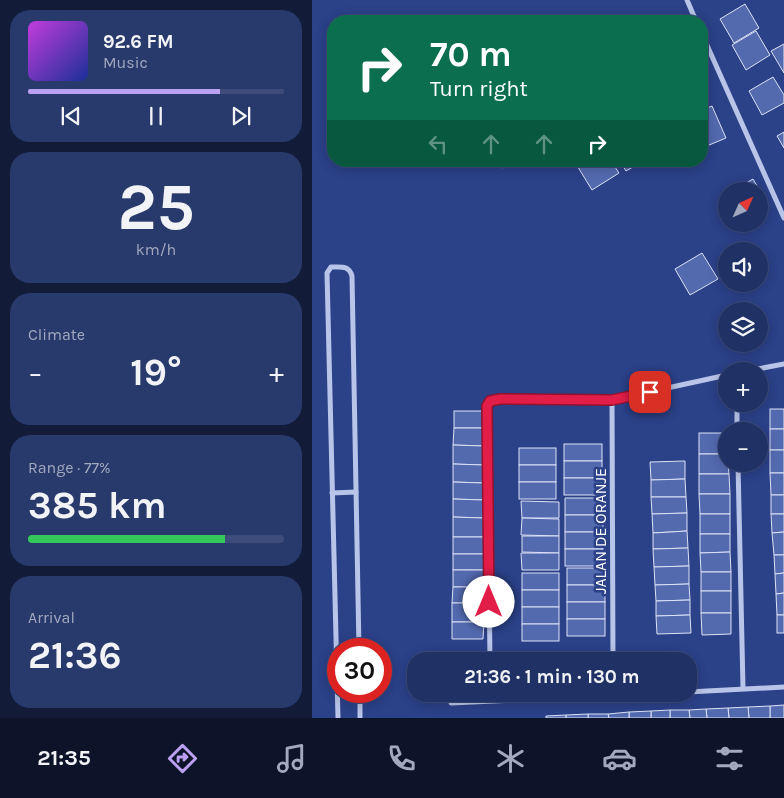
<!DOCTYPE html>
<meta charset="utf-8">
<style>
:root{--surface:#203166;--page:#28396c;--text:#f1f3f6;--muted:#a2a9bf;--line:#3d4c7a;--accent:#bca0f2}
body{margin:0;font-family:Karla,sans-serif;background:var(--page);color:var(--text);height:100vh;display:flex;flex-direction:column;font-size:19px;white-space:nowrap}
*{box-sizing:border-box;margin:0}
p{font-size:16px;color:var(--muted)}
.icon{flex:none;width:28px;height:28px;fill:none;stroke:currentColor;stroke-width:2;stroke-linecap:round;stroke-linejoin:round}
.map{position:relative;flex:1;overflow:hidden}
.panel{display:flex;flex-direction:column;gap:10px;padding:10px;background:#121b38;width:312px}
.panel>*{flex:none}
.hud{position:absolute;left:15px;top:15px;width:381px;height:152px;border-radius:20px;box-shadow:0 2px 12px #0003,0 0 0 1px var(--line);background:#0b6e4f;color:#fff;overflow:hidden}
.needle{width:32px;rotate:45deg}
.fabs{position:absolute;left:406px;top:182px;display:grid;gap:10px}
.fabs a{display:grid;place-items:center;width:50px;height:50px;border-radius:50%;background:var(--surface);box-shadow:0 2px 12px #0003,0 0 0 1px var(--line);font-size:25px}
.speed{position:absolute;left:15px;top:638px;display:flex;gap:10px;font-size:25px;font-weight:700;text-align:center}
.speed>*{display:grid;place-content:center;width:65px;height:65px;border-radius:50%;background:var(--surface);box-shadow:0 2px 12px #0003,0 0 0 1px var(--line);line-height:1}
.speed .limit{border:8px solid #d22;background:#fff;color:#111}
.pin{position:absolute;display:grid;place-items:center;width:42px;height:42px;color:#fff;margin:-21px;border-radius:10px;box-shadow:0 2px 8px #0006}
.me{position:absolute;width:55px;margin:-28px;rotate:0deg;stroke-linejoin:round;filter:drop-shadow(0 0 4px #0008)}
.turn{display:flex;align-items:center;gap:18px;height:105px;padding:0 20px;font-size:22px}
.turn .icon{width:65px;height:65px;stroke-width:2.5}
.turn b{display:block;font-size:35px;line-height:42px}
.lanes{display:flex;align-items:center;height:48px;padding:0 20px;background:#0003;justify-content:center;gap:25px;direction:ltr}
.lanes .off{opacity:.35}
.big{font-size:38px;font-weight:700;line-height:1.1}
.panel .tile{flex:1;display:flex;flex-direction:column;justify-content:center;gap:8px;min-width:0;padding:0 18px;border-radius:20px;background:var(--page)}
.panel .dial{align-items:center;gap:0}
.dial b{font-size:65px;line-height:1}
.song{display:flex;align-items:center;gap:15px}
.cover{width:60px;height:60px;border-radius:8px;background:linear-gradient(135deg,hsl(290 70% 55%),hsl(230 70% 35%))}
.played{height:5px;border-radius:2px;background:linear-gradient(90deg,var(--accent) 75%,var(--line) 75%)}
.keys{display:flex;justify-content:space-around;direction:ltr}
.heat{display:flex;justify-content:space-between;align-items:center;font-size:28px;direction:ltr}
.charge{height:8px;border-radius:4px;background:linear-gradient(90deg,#34c759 77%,var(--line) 0)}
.trip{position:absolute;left:95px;top:652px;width:290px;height:50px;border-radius:20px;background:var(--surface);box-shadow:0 2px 12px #0003,0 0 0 1px var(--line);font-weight:700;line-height:50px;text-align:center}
.dock{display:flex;height:80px;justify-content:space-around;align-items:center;background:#0d1429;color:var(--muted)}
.dock .icon{width:35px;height:35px}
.dock .selected{color:var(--accent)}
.dock b{font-size:22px;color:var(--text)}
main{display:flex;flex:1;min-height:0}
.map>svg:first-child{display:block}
.building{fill:#536aaf;stroke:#dce2f7}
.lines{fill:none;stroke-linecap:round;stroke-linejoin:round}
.street{stroke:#b8c4e8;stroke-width:5}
.route-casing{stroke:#92132f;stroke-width:12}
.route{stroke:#e11d48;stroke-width:9}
.labels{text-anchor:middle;stroke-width:5;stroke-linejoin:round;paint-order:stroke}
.street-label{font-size:16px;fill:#fff;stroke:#2b4188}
</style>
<main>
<section class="panel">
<div class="tile">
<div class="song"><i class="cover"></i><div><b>92.6 FM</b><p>Music</p></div></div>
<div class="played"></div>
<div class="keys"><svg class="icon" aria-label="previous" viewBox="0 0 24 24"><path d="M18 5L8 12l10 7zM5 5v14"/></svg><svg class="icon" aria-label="pause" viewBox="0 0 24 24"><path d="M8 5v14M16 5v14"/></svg><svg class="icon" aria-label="next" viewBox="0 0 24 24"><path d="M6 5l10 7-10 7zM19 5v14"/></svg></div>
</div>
<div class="tile dial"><b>25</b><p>km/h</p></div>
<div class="tile"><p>Climate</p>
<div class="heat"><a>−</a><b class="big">19°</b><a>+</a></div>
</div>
<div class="tile"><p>Range · 77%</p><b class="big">385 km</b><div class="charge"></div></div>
<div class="tile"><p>Arrival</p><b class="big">21:36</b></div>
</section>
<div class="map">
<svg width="472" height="718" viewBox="0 0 472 718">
<rect width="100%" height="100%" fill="#2b4188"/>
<g class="building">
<polygon points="433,4 447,28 422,43 408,19"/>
<polygon points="444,31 458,55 434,70 420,45"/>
<polygon points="472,44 472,73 459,51"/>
<polygon points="461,77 472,95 472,103 450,115 437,91"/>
<polygon points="400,106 414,138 390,148 390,110"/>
<polygon points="472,132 472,148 465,136"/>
<polygon points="185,161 201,161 190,168"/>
<polygon points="268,161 299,161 307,173 280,190 264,164"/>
<polygon points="308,161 331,161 314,171"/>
<polygon points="441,179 456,205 448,210 448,191 420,191"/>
<polygon points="390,253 406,279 378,295 363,269"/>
<rect x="458" y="409" width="14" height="20"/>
<rect x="142" y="411" width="31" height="17"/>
<polygon points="142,428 173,428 173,446 141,445"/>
<rect x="458" y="429" width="14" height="21"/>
<rect x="387" y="433" width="28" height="21"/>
<rect x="252" y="444" width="38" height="17"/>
<polygon points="141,445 173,446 172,465 141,464"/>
<rect x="207" y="448" width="37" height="17"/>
<rect x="458" y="450" width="14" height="23"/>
<polygon points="387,454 415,454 417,474 387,474"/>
<rect x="252" y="461" width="38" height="17"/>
<polygon points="373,461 373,479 339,480 338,462"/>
<polygon points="141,464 172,465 172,483 141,482"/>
<rect x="207" y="465" width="37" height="17"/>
<polygon points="458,473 472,473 472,495 459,495"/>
<polygon points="387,474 417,474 418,494 387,494"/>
<rect x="252" y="478" width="38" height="17"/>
<polygon points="373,479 374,497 339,497 339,480"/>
<polygon points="141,482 172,483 172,500 141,499"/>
<rect x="207" y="482" width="37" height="17"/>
<polygon points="387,494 418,494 418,514 388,514"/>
<rect x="459" y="495" width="13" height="19"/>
<polygon points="339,497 374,497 375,513 340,514"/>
<polygon points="253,498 290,498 291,515 253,515"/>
<polygon points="141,499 172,500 172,518 141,517"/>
<polygon points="209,501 247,502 247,518 210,518"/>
<polygon points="375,513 375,531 341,533 340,514"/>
<rect x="388" y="514" width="30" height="20"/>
<polygon points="459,514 472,514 472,532 460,533"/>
<rect x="253" y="515" width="38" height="17"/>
<polygon points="141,517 172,518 172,537 141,537"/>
<polygon points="210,518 247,519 247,536 209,535"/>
<polygon points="375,531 376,548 341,549 341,533"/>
<rect x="253" y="532" width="38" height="17"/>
<polygon points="472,532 472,555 462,555 460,533"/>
<polygon points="388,534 418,534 418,552 388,553"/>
<polygon points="210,536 247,536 247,553 210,552"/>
<rect x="141" y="537" width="31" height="17"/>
<polygon points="376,548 377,566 342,567 341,549"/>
<rect x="253" y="549" width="37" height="17"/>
<polygon points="418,552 419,572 389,572 388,553"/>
<polygon points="209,553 247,553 247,570 210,570"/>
<rect x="141" y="554" width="31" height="16"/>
<polygon points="462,555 472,555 472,573 463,574"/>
<polygon points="377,566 377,584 343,585 342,567"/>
<rect x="255" y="568" width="38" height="17"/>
<rect x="141" y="570" width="31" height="17"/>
<rect x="389" y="572" width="30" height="19"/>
<rect x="210" y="573" width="37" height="17"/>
<polygon points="472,573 472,593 464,594 463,574"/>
<polygon points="377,584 378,600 344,601 343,585"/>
<rect x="255" y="585" width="38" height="17"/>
<polygon points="141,587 172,587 172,603 140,603"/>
<rect x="210" y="590" width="37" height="17"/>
<rect x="389" y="591" width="30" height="22"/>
<polygon points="472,593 472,615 465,615 464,594"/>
<polygon points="378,600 378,615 344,616 344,601"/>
<rect x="255" y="602" width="38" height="17"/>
<rect x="140" y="603" width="32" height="19"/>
<rect x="210" y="607" width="37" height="17"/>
<polygon points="389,613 419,613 419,634 390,635"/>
<polygon points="378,615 379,633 345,634 344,616"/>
<rect x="465" y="615" width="7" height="18"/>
<rect x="255" y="619" width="38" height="17"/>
<polygon points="140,622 172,622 171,639 140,639"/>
<rect x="210" y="624" width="37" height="17"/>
<polygon points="472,705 472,718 458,718 458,706"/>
<polygon points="458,706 458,718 437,718 436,707"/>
<polygon points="436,707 437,718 417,718 416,708"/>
<polygon points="416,708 417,718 395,718 394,709"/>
<polygon points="394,709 395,718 378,718 377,710"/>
<polygon points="358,710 377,710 378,718 358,718"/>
<polygon points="358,710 358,718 339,718 339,711"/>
<polygon points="339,711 339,718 317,718 317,712"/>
<polygon points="317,712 317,718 297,718 296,714"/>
<polygon points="276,714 296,714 297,718 276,718"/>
<polygon points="276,714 276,718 254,718 254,715"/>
<polygon points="254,715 254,718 234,718 234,716"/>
</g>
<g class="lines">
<g class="street">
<polyline points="375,0 384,21"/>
<polyline points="390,34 472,218"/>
<polyline points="435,371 472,364"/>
<polyline points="300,400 301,661"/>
<polyline points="425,404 425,431"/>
<polyline points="426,464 431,688"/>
<polyline points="20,493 44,492"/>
<polyline points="178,661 175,407 179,401 188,399 300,400 415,375"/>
<polyline points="48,691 48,718"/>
<polyline points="376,692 472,687"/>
<polyline points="139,703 341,694"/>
<path d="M26 718 15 273 19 267C29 267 37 265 40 276L47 649"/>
</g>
</g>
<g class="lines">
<defs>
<polyline id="route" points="177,602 175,406 178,401 188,399 300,400 338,392"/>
</defs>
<use href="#route" class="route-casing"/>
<use href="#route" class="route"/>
</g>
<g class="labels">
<g class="street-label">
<text transform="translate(288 531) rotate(-90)" y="6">JALAN DE ORANJE</text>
</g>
</g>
</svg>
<div class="fabs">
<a><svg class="needle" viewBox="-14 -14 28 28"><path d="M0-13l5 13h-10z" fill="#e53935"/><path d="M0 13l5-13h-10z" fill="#a2a9bf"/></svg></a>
<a><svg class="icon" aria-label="sound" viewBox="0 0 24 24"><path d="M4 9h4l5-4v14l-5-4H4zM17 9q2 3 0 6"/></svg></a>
<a><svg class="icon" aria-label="layers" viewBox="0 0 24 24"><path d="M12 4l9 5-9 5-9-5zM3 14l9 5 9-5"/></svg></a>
<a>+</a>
<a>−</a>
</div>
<div class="speed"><div class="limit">30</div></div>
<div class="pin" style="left:338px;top:392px;background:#d93025"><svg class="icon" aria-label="arrive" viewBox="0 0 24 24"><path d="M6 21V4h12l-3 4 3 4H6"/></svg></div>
<svg class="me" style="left:177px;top:602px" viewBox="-20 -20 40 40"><circle r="19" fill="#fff"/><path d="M0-13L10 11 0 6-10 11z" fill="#e11d48"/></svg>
<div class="trip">21:36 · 1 min · 130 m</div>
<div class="hud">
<div class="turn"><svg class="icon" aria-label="right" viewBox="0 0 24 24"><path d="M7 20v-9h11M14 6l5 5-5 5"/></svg><div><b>70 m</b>Turn right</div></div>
<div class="lanes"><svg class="icon off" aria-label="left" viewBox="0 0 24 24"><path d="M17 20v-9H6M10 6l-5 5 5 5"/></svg><svg class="icon off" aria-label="ahead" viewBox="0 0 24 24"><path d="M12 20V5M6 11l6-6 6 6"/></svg><svg class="icon off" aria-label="ahead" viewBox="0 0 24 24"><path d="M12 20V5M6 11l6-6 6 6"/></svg><svg class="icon" aria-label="right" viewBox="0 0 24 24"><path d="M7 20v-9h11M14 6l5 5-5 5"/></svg></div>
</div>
</div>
</main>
<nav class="dock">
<b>21:35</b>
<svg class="icon selected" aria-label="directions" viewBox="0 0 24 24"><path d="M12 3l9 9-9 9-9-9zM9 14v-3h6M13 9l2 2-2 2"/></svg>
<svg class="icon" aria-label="music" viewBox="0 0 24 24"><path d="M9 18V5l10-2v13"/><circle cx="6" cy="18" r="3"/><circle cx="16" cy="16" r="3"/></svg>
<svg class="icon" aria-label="phone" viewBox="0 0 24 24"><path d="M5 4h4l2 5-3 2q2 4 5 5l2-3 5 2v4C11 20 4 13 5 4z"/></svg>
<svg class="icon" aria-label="climate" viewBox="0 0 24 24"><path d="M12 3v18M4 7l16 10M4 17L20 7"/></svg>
<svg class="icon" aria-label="car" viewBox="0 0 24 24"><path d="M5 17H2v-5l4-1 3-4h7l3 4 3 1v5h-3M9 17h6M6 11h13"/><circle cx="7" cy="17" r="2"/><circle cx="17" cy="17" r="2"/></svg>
<svg class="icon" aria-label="filters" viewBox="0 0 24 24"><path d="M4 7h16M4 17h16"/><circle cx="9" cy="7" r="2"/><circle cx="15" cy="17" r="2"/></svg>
</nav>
